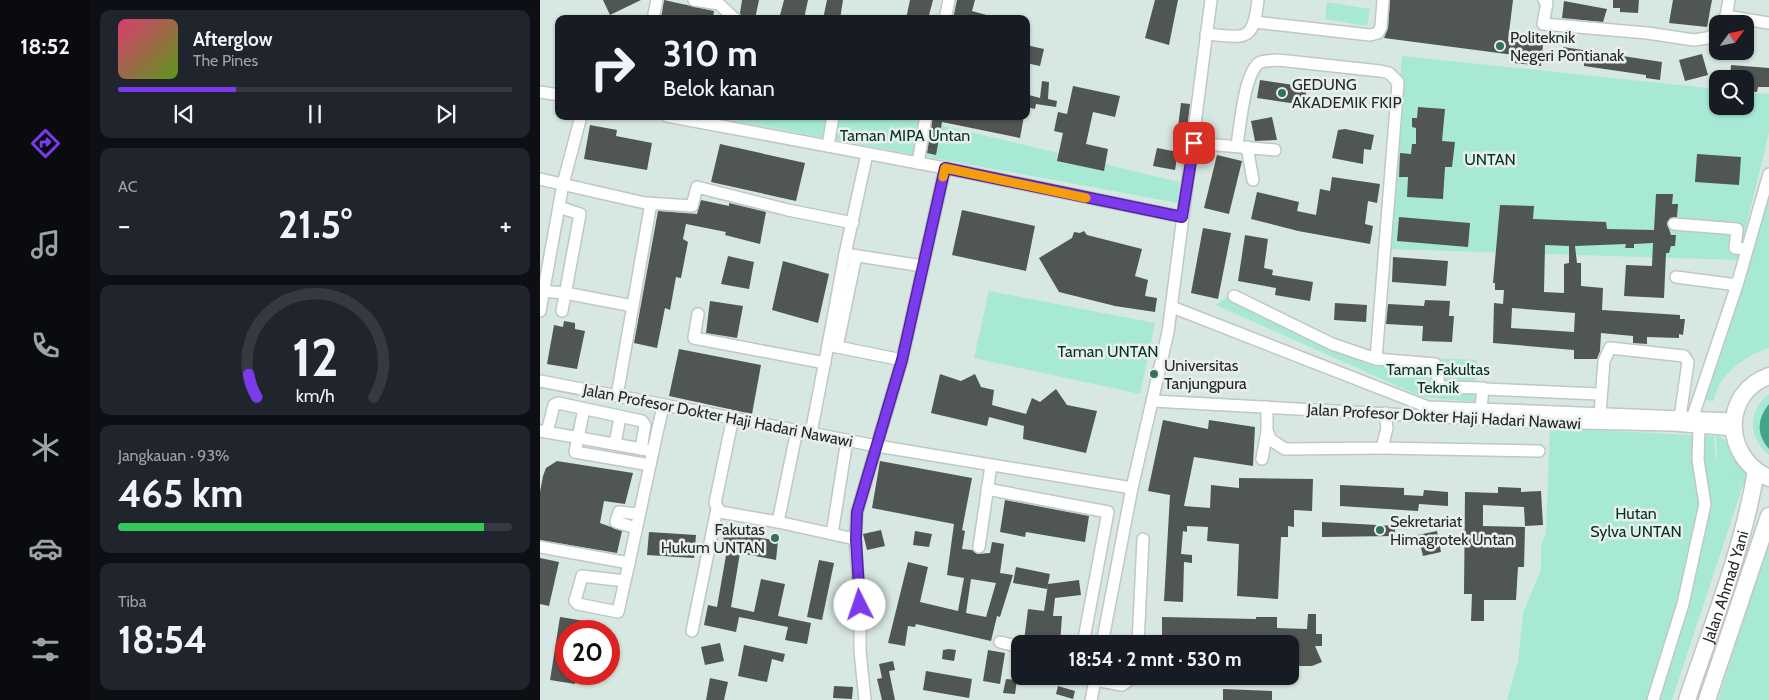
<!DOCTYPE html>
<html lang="id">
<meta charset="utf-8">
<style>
:root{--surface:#171b24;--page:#20242c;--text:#f1f3f6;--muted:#9ea1a6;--line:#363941;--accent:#7c3aed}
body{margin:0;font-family:Cabin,sans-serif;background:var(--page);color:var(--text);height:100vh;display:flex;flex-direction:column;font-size:19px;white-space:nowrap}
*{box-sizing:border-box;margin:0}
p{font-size:16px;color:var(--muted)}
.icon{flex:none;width:28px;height:28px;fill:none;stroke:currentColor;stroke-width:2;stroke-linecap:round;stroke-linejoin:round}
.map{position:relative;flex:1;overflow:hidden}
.drawer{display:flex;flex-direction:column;gap:10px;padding:10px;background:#0d0f14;width:450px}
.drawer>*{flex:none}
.hud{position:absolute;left:15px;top:15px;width:475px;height:105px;border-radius:10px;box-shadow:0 1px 4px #0004;background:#171b24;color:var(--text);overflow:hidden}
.needle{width:32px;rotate:57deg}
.fabs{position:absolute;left:1169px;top:15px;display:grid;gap:10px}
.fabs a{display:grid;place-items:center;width:45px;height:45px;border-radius:10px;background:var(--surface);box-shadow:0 1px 4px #0004;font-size:25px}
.speed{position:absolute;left:15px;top:620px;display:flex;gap:10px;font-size:25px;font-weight:700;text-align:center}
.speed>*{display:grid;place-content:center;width:65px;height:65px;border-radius:50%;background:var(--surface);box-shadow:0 1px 4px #0004;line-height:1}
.speed .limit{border:8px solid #d22;background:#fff;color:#111}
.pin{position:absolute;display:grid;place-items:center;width:42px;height:42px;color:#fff;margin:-21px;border-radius:10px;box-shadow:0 2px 8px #0006}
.me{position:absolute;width:55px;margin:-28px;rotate:356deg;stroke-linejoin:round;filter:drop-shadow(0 0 4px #0008)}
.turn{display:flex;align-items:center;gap:18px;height:105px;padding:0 25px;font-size:22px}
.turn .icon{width:65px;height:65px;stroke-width:2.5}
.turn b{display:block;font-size:35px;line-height:42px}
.big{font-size:38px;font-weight:700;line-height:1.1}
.drawer .card{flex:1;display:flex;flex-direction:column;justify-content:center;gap:8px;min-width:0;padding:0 18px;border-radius:10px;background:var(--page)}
.drawer .dial{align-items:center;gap:0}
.dial svg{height:130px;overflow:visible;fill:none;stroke:var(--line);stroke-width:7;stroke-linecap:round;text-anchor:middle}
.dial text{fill:var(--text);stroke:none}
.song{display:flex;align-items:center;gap:15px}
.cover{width:60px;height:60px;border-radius:8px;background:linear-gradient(135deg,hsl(340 70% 55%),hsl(90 70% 35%))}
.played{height:5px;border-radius:2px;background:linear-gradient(90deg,var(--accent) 30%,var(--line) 30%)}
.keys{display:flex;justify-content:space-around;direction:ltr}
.heat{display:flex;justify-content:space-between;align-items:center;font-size:28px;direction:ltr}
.charge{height:8px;border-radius:4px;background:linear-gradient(90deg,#34c759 93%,var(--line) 0)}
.trip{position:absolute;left:471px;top:635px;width:288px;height:50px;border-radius:10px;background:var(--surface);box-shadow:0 1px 4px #0004;font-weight:700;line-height:50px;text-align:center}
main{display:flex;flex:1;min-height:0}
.tab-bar{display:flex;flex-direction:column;width:90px;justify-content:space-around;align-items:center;background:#090b0e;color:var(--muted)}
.tab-bar .icon{width:35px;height:35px}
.tab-bar .on{color:var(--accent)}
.tab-bar b{font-size:22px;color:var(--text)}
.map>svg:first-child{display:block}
.built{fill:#d7e7e1;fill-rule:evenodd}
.green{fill:#a7e9d4}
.water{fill:#42a58a}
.building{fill:#505654;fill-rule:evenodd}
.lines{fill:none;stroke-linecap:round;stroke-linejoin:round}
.minor-casing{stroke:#c0c7c5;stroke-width:14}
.highway-casing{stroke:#c0c7c5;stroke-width:19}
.minor{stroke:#fff;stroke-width:11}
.highway{stroke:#fff;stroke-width:16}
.route-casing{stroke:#51269a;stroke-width:12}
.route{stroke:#7c3aed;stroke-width:9}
.slow{stroke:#f59e0b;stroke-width:9}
.poi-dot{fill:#32715f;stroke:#e8efec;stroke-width:2}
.labels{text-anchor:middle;stroke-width:5;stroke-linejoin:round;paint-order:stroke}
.poi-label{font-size:16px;fill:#262928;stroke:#e8efec;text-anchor:start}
.park-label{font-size:16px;fill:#043227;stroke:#e8efec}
.street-label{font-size:16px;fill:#262928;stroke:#e8efec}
</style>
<main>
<nav class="tab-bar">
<b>18:52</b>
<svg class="icon on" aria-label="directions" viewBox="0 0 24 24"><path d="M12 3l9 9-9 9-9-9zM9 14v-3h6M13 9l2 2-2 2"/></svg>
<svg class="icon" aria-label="music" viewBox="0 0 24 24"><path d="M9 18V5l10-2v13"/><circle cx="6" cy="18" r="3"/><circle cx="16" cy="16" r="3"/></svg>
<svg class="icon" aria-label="phone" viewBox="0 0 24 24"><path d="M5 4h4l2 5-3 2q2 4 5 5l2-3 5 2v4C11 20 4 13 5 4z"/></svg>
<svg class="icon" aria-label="climate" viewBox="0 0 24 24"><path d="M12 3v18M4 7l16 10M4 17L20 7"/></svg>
<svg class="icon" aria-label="car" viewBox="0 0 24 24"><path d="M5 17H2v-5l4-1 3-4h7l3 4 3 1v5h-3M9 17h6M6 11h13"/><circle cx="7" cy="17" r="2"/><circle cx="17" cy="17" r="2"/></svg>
<svg class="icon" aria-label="filters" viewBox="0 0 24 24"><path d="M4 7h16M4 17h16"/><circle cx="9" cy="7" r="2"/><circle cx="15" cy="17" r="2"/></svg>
</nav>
<section class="drawer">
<div class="card">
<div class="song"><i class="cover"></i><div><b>Afterglow</b><p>The Pines</p></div></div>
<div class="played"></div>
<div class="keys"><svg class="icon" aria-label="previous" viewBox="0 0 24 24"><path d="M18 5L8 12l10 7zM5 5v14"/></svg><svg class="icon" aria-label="pause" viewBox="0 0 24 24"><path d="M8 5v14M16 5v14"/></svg><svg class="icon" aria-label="next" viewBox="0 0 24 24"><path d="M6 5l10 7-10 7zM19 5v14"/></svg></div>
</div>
<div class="card"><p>AC</p>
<div class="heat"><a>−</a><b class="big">21.5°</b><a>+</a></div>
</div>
<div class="card dial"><svg viewBox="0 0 100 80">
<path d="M14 69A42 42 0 1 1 86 69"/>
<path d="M14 69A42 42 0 0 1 9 55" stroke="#7c3aed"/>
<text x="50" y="56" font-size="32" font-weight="700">12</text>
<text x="50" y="72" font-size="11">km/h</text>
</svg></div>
<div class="card"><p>Jangkauan · 93%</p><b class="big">465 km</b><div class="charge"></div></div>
<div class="card"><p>Tiba</p><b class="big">18:54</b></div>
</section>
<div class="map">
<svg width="1229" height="700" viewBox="0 0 1229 700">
<rect width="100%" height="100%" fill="#e8efec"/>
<path class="built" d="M0 0H1229V700H0ZM19 19H486V116H19ZM1178 24H1205V51H1178ZM1178 79H1205V106H1178ZM26 631H69V674H26ZM480 644H750V676H480Z"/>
<g class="green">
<polygon points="787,2 830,9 827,26 785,19"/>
<polygon points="862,56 1177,89 1178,106 1205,106 1205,92 1229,94 1229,132 1198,260 847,249"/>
<polygon points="167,116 363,116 639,182 638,203"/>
<path d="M1229 182V348C1206 355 1177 375 1174 401L1159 399Z"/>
<polygon points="449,291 615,323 600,394 434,358"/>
<polygon points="695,291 766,336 840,356 937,360 935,402 882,397 676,305"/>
<path d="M1229 394V455C1208 438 1207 411 1229 394Z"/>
<polygon points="1010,428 1174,436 1176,460 1190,472 1202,488 1132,700 967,700 978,662 983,613 1001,570 1001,546 1006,533"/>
<path d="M1176 435C1197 444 1207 467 1208 488H1203L1177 460Z"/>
<polygon points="1229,534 1229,700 1178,700"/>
</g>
<path class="water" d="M1229 404V449C1216 434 1217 419 1229 404Z"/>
<g class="building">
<polygon points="63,0 101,0 70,15"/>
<polygon points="124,0 174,11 173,19 121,19"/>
<polygon points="202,0 219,0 215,19 202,18 200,13"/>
<polygon points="244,0 268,0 264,19 239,19"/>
<polygon points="287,0 303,0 300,19 283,19"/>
<polygon points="370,0 393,0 388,19 366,19"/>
<polygon points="417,0 435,0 432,11 450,16 450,19 413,19"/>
<polygon points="615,0 638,0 629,45 605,38"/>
<polygon points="850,0 973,0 968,41 1003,44 1001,66 974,63 974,55 844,38 848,28"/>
<polygon points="1073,0 1099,0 1098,13 1080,12 1080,8 1073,8"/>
<polygon points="1133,0 1172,0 1167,27 1129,23"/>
<polygon points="1024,1 1067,9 1063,22 1022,18"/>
<polygon points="486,45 504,49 500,66 486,63"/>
<polygon points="1023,47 1122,62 1120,80 1106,78 1106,75 1044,66 1044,62 1021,58"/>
<polygon points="1162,54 1168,75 1145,81 1139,60"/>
<polygon points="1191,65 1229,68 1229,87 1218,87 1217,92 1205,91 1205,79 1190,79"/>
<polygon points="720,80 767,87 764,105 717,98"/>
<polygon points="502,81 509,82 508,99 517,101 516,107 496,104 495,109 487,107 489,95 500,98"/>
<polygon points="533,86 580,96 575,117 553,112 546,144 568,149 564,171 517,161 523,133 514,131 518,112 527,114"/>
<polygon points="641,103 650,104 647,129 638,127"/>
<polygon points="878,107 905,109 902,141 915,142 912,167 905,167 903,199 867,197 868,177 859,177 860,153 871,154 872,144 876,144 876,128 872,127 872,118 877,118"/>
<polygon points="393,116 484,116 480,138 402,122 396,155 387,153"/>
<polygon points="732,117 737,140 715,141 711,121"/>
<polygon points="50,125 77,130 76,136 112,143 107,170 44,159"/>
<polygon points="805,129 834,135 831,150 824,149 823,164 792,158 798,130"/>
<polygon points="180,144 265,163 256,201 171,182"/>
<polygon points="617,148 638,152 635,170 613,166"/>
<polygon points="1157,154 1201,157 1199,185 1155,182"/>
<polygon points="677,155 702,161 689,214 664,208"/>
<polygon points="792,177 840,184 837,203 828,201 825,224 833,226 830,244 758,231 711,219 717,192 759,202 757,211 776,215 780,189 790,191"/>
<path d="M1116 194H1133L1132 204H1138L1137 217 1130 218 1127 223 1131 235H1136L1135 246H1131L1129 253H1126L1124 298 1084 296 1086 265 1112 266 1113 243 1094 244V248H1085L1086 244 1035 246 1037 263H1041V286L1063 288 1062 310 1140 315V319H1145L1143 335 1139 334V338L1107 337V344L1093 343V336L1061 333 1060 351 1057 359H1034V350L953 343 954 303 963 304 964 290H955V283H953L960 205 994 206 993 219 1066 222 1067 229 1114 230ZM1005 245 1029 246V263L1024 264V293L1004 292ZM972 308 1035 313 1034 332 971 328Z"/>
<polygon points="161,200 189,206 189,203 226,212 220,244 185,235 186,232 146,224 143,239 148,242 141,278 136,277 130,310 125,308 117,348 94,343 118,211 157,214"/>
<polygon points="422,210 495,226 486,271 412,255"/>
<polygon points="859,217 930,223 928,247 857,241"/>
<polygon points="663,228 691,233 678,299 651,293"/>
<polygon points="544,231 547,235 602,249 595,276 608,280 605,296 617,298 615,312 575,306 519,292 499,258 532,238 534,232 540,233"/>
<polygon points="705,235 728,239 724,268 733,270 732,275 773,282 770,301 735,295 736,288 698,281"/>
<polygon points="188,256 214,262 209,289 181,284"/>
<polygon points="853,257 908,261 906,286 852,282"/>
<polygon points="243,261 289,274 278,323 232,310"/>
<polygon points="885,300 910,301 909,316 914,316 912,342 882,341 883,326 846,324 848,304 884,306"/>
<polygon points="170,301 203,306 197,338 166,333"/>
<polygon points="795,303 827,305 826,322 794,320"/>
<polygon points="24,321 35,323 35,329 45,331 37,369 7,364 14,325 23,327"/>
<polygon points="139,349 221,365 212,414 129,396"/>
<polygon points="400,374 421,381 435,374 441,387 454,390 452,405 486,414 492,398 500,402 516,389 527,405 557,411 546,453 483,439 484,426 449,417 447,426 391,413"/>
<polygon points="623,420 668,429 669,420 715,427 713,466 654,457 644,506 670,508 671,485 699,488 699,478 773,479 772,511 754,510 754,527 748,526 748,537 741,537 738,599 697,596 699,544 667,541 668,527 647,526 647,532 643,531 641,554 652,555 652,563 644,562 643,602 624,601 630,495 608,491"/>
<polygon points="17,461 93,473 85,504 64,501 60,523 82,531 77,553 0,540 0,492 3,476 6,468"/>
<path d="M340 461 432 478 422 530 425 531 422 549 432 550 437 554 450 553 452 542 464 544 460 573 473 575 460 617 457 616 451 641 376 624 375 627 368 626 365 646 348 643 368 562 388 567 380 602 418 611 424 578 407 575 414 524 332 508ZM431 579 456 583 446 617 426 613Z"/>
<polygon points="800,485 864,488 864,495 883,496 884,490 908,492 908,506 879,504 878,511 800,506"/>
<polygon points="958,487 981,488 981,492 1001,491 1003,525 985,526 984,507 943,505 943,526 985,527 984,567 978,567 976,600 944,600 944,621 931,621 932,594 924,594 925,492 958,493"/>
<polygon points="465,500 549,516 545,542 486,532 485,537 460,532"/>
<polygon points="782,522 855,526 855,536 782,537"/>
<polygon points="341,530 345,546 327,550 323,534"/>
<polygon points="184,531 238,541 236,560 200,553 191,607 214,612 221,579 245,584 238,616 271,623 267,644 245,640 248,627 199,617 196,632 164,625 168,605 177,607 188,544 183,543"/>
<polygon points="375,531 392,534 389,547 373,545"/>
<polygon points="897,531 901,552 883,556 878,535"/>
<polygon points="109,532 156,535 154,558 107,555"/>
<polygon points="0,558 19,562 9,606 0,604"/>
<polygon points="279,560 294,563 282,620 267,617"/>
<polygon points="476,567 510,574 508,584 539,580 541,595 515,598 513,616 522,616 520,644 498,638 497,644 487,644 484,641 488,609 504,611 508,584 507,589 473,583"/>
<polygon points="768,614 776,614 776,634 782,634 782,646 775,646 782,662 772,666 750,666 750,644 645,644 645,638 622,639 622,617 716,619 716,617 737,617 737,628 767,629"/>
<polygon points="20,617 45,621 43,631 26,631 26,674 37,674 35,684 10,680"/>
<polygon points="180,643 184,661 165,665 161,647"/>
<polygon points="204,645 245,654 243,662 232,659 227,682 198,676"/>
<polygon points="409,649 416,650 414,661 402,659 403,650"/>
<polygon points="448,650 465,653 460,684 443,681"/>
<polygon points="353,661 355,670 349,671 355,700 342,700 337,679 342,678 339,664"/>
<polygon points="386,671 432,679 429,698 383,690"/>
<polygon points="170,678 188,682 184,700 166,700"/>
<polygon points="466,679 477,680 475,694 463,693"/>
<polygon points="294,686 313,687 312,699 293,698"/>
<polygon points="518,686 535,691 533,699 516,694"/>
<polygon points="683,689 732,691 732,700 683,700"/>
</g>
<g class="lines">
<defs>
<g id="minor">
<polyline points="154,0 179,4 195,19"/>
<polyline points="1004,0 1007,3 1003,24 1107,33 1154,40 1167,38 1178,33"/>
<polyline points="1186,16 1189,0"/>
<polyline points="113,19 117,0"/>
<polyline points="405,19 409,0"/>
<polyline points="715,22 830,35 838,33 841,27 843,0"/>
<polyline points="1183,24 1186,16 1229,23"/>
<path d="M666 34C705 37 713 44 718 0"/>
<polyline points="0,92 19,95"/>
<polyline points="127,116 405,168 642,217"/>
<polyline points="654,143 735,150"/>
<path d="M697 145C700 127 704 74 719 63 724 60 731 61 738 60L840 71 849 73 858 82 836 359 895 364 898 367V384L903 387 943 388 941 409 943 418"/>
<polyline points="288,146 293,116"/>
<polyline points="707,147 713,180"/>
<polyline points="327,154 305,254 383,266"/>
<polyline points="378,163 386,116"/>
<polyline points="0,179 105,203 152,206 157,187 248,210 313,223"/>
<polyline points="19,207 40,214 22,311"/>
<polyline points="1134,224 1197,229 1195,248 1206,249"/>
<polyline points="1136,277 1197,285"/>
<polyline points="0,291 25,293 93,306"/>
<polyline points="694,296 792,344 836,359"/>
<polyline points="632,307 888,407 1192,419"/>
<polyline points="0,311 23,184 41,116"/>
<polyline points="158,314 154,338 285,363"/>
<polyline points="288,345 305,254"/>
<polyline points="297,347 316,256"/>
<polyline points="0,381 337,446 592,488"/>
<polyline points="944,389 1058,394"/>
<polyline points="77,396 111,203"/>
<polyline points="613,401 995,422 1133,425 1194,430"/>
<polyline points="727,407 727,431 731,440 745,449 842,448 847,428 845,413"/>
<polyline points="44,409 35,452 110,465"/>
<polyline points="193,417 175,503 180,512 238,522 315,539"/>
<polyline points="1061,419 1060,414 1064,361 1070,348 1144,356 1148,362 1140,417"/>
<polyline points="1153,425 1152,419 1197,285 1229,174"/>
<polyline points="0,431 113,451 123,406"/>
<polyline points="7,432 14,405 18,403 102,421 105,425 101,449"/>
<polyline points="271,433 288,345 362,360"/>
<polyline points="75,444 80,417"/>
<polyline points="842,448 999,451"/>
<polyline points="722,459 727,431"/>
<polyline points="447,489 568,512 543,644"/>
<polyline points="238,522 257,430"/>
<polyline points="96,528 76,522 79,512 99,514"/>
<polyline points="292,534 307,440"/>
<polyline points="0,547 89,563"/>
<polyline points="439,547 451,465"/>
<polyline points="85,581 42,576 35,601 38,604 78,612 89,563 113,451"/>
<polyline points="152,631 177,509"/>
<polyline points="460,642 480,647"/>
<polyline points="562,644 592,488 628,332 671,0"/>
<polyline points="598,644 603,539"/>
<polyline points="555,680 582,685 595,676"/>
<polyline points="325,700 320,651 320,605 315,539 317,512 362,360 405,168"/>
<polyline points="551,700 556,676"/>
<polyline points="1113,700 1143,604 1165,504 1158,460 1159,427"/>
</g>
<g id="highway">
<path d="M1229 376C1181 393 1183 458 1229 478"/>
<path id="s1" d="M1147 700C1172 625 1203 549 1216 471"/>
<polyline points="1167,700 1229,516"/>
</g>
</defs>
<use href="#minor" class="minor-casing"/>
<use href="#highway" class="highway-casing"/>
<use href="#minor" class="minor"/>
<use href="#highway" class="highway"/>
</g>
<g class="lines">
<defs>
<polyline id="route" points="320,605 316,539 317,512 362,360 405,168 642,217 654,143"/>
</defs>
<use href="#route" class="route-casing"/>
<use href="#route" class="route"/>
<polyline class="slow" points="403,177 405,168 546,198"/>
</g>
<g class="poi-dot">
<circle cx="960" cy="46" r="5"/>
<circle cx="742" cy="93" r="5"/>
<circle cx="614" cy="374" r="5"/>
<circle cx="840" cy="530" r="5"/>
<circle cx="235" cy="538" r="5"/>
</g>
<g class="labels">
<g class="poi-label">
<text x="970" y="43">Politeknik<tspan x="970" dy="18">Negeri Pontianak</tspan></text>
<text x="752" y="90">GEDUNG<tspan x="752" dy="18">AKADEMIK FKIP</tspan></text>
<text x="624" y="371">Universitas<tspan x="624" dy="18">Tanjungpura</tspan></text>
<text x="850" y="527">Sekretariat<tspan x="850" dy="18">Himagrotek Untan</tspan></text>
<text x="225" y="535" text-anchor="end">Fakutas<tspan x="225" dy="18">Hukum UNTAN</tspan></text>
</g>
<g class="park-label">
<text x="365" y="141">Taman MIPA Untan</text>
<text x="950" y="165">UNTAN</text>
<text x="568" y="357">Taman UNTAN</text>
<text x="898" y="375">Taman Fakultas<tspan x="898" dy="18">Teknik</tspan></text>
<text x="1096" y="519">Hutan<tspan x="1096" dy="18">Sylva UNTAN</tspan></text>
</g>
<g class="street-label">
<text transform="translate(178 415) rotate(11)" y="6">Jalan Profesor Dokter Haji Hadari Nawawi</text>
<text transform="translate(904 416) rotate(3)" y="6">Jalan Profesor Dokter Haji Hadari Nawawi</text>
<text dy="6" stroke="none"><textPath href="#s1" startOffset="120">Jalan Ahmad Yani</textPath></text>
</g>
</g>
</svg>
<div class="fabs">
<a><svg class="needle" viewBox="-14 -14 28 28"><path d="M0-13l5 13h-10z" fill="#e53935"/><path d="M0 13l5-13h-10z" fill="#9ea1a6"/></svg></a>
<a><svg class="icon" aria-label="search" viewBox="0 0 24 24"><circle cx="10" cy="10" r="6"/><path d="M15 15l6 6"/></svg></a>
</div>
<div class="speed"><div class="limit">20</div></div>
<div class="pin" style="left:654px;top:143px;background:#d93025"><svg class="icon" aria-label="arrive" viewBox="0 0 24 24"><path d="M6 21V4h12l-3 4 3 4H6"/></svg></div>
<svg class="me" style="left:320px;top:605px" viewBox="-20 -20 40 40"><circle r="19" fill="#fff"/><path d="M0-13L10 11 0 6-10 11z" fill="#7c3aed"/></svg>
<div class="trip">18:54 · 2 mnt · 530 m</div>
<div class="hud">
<div class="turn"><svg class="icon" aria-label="right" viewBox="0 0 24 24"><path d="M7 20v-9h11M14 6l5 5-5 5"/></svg><div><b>310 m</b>Belok kanan</div></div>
</div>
</div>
</main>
